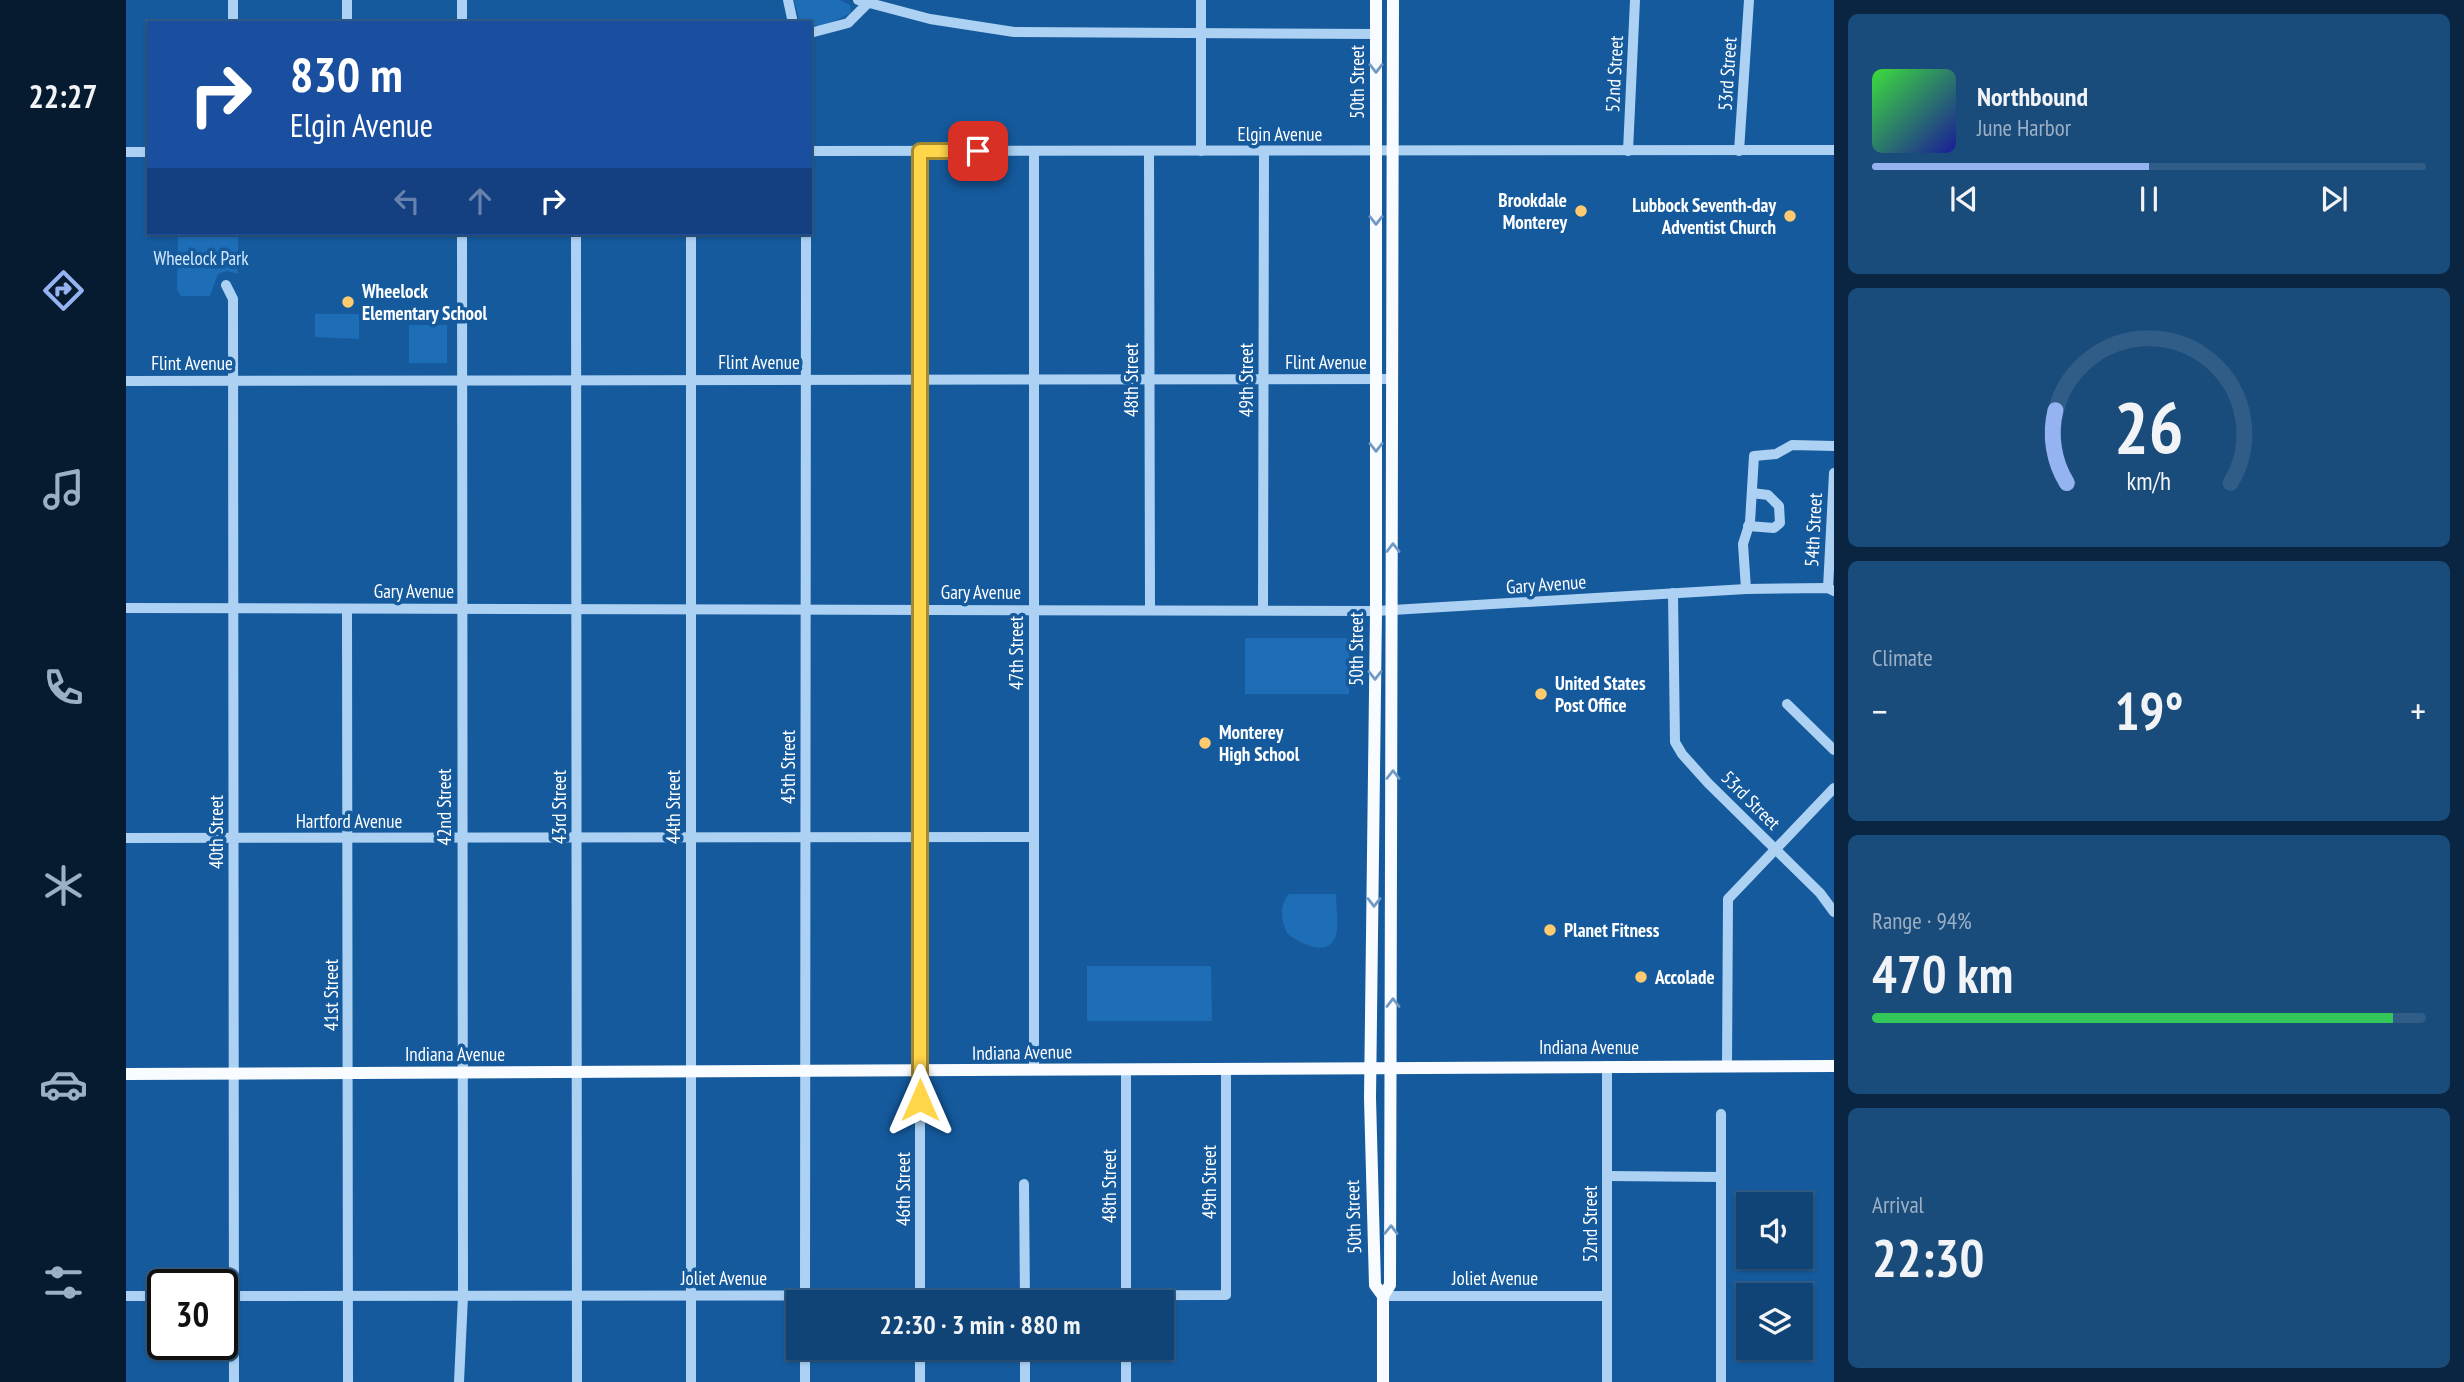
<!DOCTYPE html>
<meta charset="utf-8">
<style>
:root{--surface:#104476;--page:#194b7b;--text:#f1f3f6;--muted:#9cb0c5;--line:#305c88;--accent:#95b2f1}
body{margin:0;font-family:"PT Sans Narrow",sans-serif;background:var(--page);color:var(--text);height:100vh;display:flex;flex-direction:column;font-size:26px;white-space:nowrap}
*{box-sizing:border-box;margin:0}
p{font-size:23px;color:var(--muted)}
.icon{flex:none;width:38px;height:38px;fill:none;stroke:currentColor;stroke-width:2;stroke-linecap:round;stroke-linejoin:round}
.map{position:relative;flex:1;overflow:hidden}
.sheet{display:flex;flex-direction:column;gap:14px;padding:14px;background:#092541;width:630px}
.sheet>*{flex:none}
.top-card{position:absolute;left:21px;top:21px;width:665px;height:214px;border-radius:0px;box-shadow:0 2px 5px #0004,0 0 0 2px var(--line);background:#1a4fa0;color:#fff;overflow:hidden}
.buttons{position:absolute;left:1610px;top:1192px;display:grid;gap:14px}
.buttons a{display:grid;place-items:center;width:77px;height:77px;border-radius:0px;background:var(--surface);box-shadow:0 2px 5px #0004,0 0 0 2px var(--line);font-size:35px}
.speed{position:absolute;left:21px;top:1269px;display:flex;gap:14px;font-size:35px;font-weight:700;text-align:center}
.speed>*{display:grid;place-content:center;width:91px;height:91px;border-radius:50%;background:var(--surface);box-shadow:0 2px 5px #0004,0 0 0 2px var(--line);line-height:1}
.speed .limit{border:4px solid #111;border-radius:10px;background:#fff;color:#111}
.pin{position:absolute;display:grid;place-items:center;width:60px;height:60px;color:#fff;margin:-30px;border-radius:14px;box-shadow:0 4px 10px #0006}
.me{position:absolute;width:77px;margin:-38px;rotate:0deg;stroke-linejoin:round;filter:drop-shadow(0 0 5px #0008)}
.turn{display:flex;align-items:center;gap:24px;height:147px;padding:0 28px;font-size:32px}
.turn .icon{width:91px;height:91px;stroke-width:2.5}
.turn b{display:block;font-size:49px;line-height:60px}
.lanes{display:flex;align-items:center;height:66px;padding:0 28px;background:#0003;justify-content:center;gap:35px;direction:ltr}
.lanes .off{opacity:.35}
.big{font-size:52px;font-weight:700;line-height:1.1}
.sheet .card{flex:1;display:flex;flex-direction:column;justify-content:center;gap:10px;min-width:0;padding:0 24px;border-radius:10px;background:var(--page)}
.sheet .dial{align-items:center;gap:0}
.dial svg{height:182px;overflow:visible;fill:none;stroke:var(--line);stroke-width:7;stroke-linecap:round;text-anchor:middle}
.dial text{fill:var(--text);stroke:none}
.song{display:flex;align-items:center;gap:21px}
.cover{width:84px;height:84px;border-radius:10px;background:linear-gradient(135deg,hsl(120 70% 55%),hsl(240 70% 35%))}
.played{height:7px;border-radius:4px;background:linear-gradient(90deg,var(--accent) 50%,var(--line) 50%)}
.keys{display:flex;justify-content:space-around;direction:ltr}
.heat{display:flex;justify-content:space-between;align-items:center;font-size:38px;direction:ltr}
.charge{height:10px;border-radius:5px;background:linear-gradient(90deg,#34c759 94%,var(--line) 0)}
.trip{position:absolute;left:660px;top:1290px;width:388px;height:70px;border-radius:0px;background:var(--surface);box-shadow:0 2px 5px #0004,0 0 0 2px var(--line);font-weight:700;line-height:70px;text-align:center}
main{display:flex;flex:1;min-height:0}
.tab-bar{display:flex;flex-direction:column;width:126px;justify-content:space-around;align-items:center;background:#061b2f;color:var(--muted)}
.tab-bar .icon{width:49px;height:49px}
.tab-bar .current{color:var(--accent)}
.tab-bar b{font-size:32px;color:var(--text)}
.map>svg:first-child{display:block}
.green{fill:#1d6db7}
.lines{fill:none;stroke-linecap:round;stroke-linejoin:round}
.minor{stroke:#acd1f3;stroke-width:10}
.major{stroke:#f8fbff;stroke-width:12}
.oneway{stroke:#709ac4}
.route-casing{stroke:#a68a30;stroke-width:18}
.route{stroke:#ffd54a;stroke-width:12}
.poi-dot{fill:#ffcb6e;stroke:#155a9d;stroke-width:2.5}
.labels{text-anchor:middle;stroke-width:7;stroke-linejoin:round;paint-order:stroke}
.street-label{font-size:19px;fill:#fff;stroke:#155a9d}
.poi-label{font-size:19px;font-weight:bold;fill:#fff;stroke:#155a9d;text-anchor:start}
.park-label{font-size:19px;fill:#d4e9fd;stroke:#155a9d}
</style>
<main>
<nav class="tab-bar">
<b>22:27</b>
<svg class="icon current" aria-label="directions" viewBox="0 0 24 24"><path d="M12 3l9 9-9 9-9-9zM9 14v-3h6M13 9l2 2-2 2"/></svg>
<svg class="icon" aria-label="music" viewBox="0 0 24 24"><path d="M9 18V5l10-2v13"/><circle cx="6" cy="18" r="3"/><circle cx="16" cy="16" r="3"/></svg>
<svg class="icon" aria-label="phone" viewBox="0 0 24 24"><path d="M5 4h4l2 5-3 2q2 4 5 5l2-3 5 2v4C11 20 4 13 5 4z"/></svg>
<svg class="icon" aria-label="climate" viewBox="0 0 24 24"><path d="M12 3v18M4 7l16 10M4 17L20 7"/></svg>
<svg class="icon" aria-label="car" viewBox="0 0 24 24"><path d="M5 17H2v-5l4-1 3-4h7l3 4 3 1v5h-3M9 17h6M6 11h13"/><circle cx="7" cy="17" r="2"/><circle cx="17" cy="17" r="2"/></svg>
<svg class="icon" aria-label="filters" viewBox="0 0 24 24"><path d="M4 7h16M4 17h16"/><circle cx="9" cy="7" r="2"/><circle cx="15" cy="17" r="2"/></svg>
</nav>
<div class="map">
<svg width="1708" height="1382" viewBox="0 0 1708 1382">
<rect width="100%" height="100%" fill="#155a9d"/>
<g class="green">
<polygon points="668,0 714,0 724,5 725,13 701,25 684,26 684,23 674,22"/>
<polygon points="52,233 112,233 112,274 101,271 92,274 84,296 55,296 51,290"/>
<polygon points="189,314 233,314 233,339 189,337"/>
<rect x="283" y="325" width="38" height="38"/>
<rect x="1119" y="638" width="104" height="56"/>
<path d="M1163 894H1210C1210 906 1213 924 1210 935 1203 959 1172 943 1161 933 1155 920 1153 905 1163 894Z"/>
<polygon points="961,966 1085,966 1086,1021 961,1021"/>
</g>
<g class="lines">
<g class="minor">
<polyline points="107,0 107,23"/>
<polyline points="221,0 221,23"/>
<polyline points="336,0 336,23"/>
<polyline points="662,0 667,23"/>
<polyline points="732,0 804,19 888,32 1250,34"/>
<polyline points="1075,0 1075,151"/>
<polyline points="684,33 722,23 745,0"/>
<polyline points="684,151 1708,150"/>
<polyline points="794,151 794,1302"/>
<polyline points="1023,151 1024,609"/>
<polyline points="1502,151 1509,0"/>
<polyline points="1613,151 1623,0"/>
<polyline points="0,152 23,152"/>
<polyline points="450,233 451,1382"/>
<polyline points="565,233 565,1382"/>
<polyline points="100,285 107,299 108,1382"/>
<polyline points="0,381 1267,379"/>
<polyline points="1622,526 1648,528 1654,523 1653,506 1642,495 1626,493"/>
<polyline points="1702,588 1708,473"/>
<polyline points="1620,589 1617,544 1624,522 1628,456 1650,454 1666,445 1708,446"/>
<polyline points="1547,593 1549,742 1556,754 1582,783 1694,893 1708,912"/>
<polyline points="0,608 1250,611 1620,589 1702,588 1708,591"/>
<polyline points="221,609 222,1382"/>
<polyline points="1137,609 1138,151"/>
<polyline points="1661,704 1708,750"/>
<polyline points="0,838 908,837"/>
<polyline points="1481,1066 1481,1382"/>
<polyline points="1601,1066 1602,899 1708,788"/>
<polyline points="908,1070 908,151"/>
<polyline points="1595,1114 1595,1382"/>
<polyline points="1481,1176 1595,1177"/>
<polyline points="898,1184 899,1302"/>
<polyline points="0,1296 37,1296"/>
<polyline points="96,1296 1100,1295 1100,1070"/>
<polyline points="1257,1296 1481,1296"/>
<polyline points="679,1300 680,233"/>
<polyline points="1000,1302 1000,1070"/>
<polyline points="794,1348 794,1382"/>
<polyline points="333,1382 337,1296 336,233"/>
<polyline points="679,1382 679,1348"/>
<polyline points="899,1382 899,1348"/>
<polyline points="1000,1382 1000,1348"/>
</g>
<g class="major">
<polyline points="1250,0 1250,611 1244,1098 1249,1285 1257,1296"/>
<polyline points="0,1074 1708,1066"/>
<polyline points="1257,1382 1257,1296 1264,1285 1267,0"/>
</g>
</g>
<defs><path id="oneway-chevron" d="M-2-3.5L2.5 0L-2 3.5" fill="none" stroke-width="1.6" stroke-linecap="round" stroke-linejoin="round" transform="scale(1.75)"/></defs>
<g class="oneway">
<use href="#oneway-chevron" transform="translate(1250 68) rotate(90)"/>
<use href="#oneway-chevron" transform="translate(1250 220) rotate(90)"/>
<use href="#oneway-chevron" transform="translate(1250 447) rotate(90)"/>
<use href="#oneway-chevron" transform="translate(1267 548) rotate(-90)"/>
<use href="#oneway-chevron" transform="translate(1249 675) rotate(90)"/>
<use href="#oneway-chevron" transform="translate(1267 775) rotate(-90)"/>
<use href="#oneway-chevron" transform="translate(1248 902) rotate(90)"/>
<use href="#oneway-chevron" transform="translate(1267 1003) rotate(-90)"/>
<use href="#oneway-chevron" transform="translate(1265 1230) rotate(-89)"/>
</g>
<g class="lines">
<defs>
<polyline id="route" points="794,1100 794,151 852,151"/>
</defs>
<use href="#route" class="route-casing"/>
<use href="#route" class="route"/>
</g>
<g class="poi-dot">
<circle cx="1455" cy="211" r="7"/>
<circle cx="1664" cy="216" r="7"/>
<circle cx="222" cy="302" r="7"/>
<circle cx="1415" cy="694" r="7"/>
<circle cx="1079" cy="743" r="7"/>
<circle cx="1424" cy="930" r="7"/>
<circle cx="1515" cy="977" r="7"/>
</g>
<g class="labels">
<g class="street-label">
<text transform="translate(1488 74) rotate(-87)" y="7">52nd Street</text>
<text transform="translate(1601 74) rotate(-86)" y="7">53rd Street</text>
<text transform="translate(1231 82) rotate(-90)" y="7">50th Street</text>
<text x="1154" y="141">Elgin Avenue</text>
<text x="633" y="369">Flint Avenue</text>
<text x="1200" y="369">Flint Avenue</text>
<text x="66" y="370">Flint Avenue</text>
<text transform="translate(1005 380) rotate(-90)" y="7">48th Street</text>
<text transform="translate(1120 380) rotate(-90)" y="7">49th Street</text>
<text transform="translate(1687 530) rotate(-87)" y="7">54th Street</text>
<text transform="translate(1420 584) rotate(-4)" y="7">Gary Avenue</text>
<text x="288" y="598">Gary Avenue</text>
<text x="855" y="599">Gary Avenue</text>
<text transform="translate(1230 649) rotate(-90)" y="7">50th Street</text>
<text transform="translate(890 653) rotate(-90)" y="7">47th Street</text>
<text transform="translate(662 767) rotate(-90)" y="7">45th Street</text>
<text transform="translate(1625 800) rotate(45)" y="7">53rd Street</text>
<text transform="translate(318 807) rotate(-90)" y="7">42nd Street</text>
<text transform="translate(433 807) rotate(-90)" y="7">43rd Street</text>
<text transform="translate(547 807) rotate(-90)" y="7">44th Street</text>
<text x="223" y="828">Hartford Avenue</text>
<text transform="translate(90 832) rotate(-90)" y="7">40th Street</text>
<text transform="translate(205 995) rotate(-90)" y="7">41st Street</text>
<text x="1463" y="1054">Indiana Avenue</text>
<text transform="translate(896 1052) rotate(-1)" y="7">Indiana Avenue</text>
<text x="329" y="1061">Indiana Avenue</text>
<text transform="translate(1083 1182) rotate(-90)" y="7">49th Street</text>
<text transform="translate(983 1186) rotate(-90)" y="7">48th Street</text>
<text transform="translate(777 1189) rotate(-90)" y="7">46th Street</text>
<text transform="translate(1227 1217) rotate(-92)" y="7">50th Street</text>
<text transform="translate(1464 1224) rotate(-90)" y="7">52nd Street</text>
<text x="598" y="1285">Joliet Avenue</text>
<text x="1369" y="1285">Joliet Avenue</text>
</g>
<g class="poi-label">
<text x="1441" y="207" text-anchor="end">Brookdale<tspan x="1441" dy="22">Monterey</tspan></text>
<text x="1650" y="212" text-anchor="end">Lubbock Seventh-day<tspan x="1650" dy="22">Adventist Church</tspan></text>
<text x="236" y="298">Wheelock<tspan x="236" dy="22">Elementary School</tspan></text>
<text x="1429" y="690">United States<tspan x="1429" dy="22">Post Office</tspan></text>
<text x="1093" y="739">Monterey<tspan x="1093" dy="22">High School</tspan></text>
<text x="1438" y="937">Planet Fitness</text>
<text x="1529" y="984">Accolade</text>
</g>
<g class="park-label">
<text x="75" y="265">Wheelock Park</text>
</g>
</g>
</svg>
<div class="buttons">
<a><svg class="icon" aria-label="sound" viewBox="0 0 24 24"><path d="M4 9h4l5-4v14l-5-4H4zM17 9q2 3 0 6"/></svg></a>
<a><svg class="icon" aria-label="layers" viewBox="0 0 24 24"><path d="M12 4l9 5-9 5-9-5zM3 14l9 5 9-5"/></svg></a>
</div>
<div class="speed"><div class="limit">30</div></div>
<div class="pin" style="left:852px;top:151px;background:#d93025"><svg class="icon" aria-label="arrive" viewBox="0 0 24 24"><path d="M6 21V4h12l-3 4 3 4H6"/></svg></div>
<svg class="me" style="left:794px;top:1100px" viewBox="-20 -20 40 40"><path d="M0-17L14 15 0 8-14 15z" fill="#ffd54a" stroke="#fff" stroke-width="4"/></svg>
<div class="trip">22:30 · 3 min · 880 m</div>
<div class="top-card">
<div class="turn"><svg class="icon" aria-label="right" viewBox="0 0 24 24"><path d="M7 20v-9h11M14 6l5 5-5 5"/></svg><div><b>830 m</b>Elgin Avenue</div></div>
<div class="lanes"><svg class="icon off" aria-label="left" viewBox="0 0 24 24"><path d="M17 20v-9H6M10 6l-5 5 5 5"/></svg><svg class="icon off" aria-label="ahead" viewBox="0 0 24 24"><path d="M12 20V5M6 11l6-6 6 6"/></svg><svg class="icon" aria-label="right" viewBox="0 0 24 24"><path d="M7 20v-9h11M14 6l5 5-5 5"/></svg></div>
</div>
</div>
<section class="sheet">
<div class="card">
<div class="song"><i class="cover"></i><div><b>Northbound</b><p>June Harbor</p></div></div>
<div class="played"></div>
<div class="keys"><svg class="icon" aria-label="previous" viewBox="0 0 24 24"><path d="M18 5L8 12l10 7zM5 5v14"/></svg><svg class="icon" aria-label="pause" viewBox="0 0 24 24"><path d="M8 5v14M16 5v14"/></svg><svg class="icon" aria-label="next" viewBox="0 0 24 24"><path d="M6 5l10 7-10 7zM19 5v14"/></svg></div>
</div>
<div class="card dial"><svg viewBox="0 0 100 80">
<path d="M14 69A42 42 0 1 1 86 69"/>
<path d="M14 69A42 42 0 0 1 9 37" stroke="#95b2f1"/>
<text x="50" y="56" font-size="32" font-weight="700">26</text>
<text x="50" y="72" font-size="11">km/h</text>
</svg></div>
<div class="card"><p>Climate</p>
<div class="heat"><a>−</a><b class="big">19°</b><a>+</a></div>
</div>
<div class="card"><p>Range · 94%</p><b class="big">470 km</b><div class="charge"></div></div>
<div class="card"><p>Arrival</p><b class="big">22:30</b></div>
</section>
</main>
